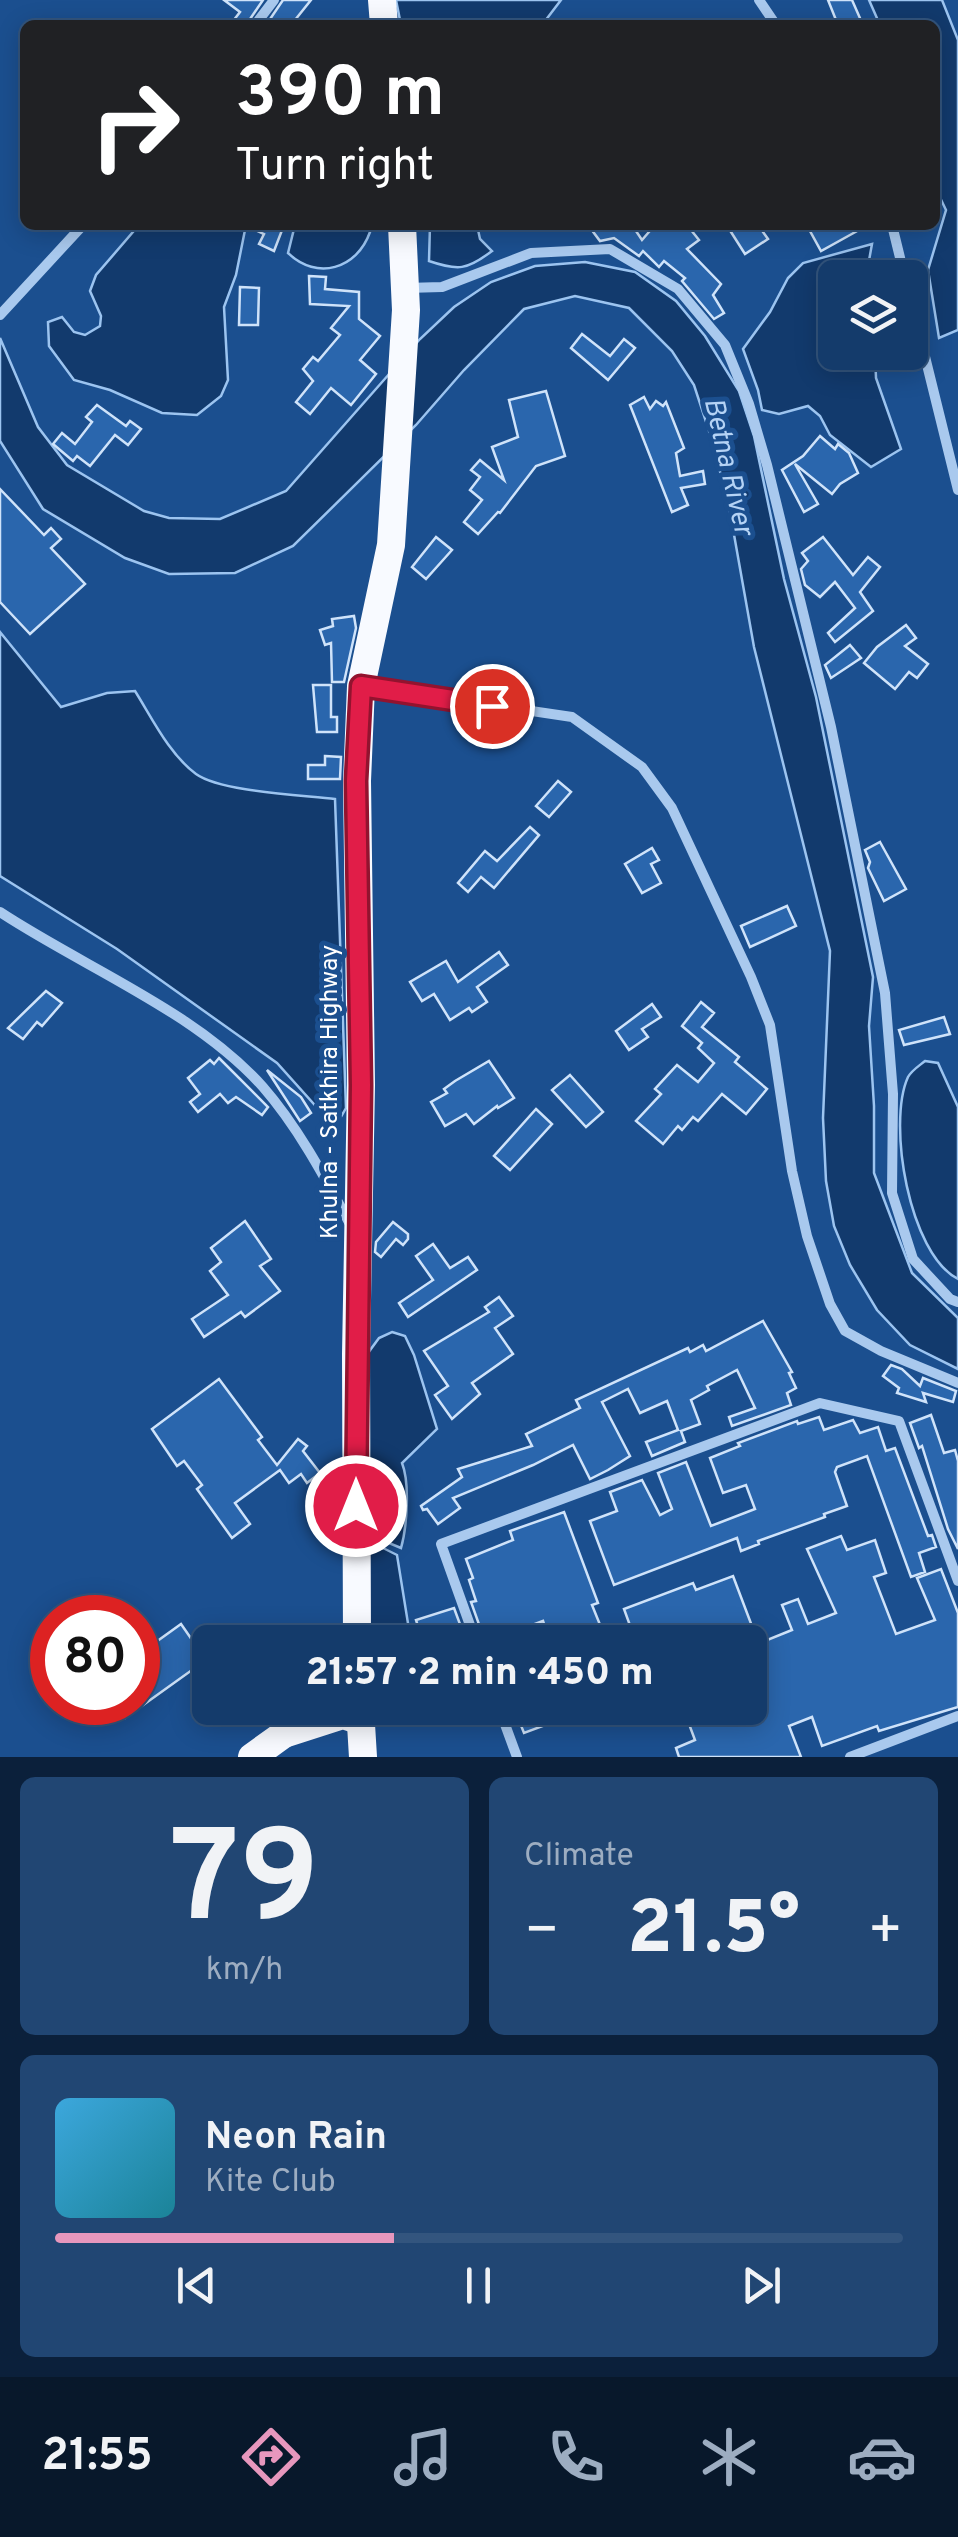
<!DOCTYPE html>
<meta charset="utf-8">
<style>
:root{--surface:#143b6b;--page:#214673;--text:#f1f3f6;--muted:#9dadc1;--line:#33557e;--accent:#e797bd}
body{margin:0;font-family:Overpass,sans-serif;background:var(--page);color:var(--text);height:100vh;display:flex;flex-direction:column;font-size:38px;white-space:nowrap}
*{box-sizing:border-box;margin:0}
p{font-size:32px;color:var(--muted)}
.icon{flex:none;width:55px;height:55px;fill:none;stroke:currentColor;stroke-width:2;stroke-linecap:round;stroke-linejoin:round}
.map{position:relative;height:1757px;overflow:hidden}
.side{display:flex;flex-direction:column;gap:20px;padding:20px;background:#0b203b;flex:1}
.side>*{flex:none}
.hud{position:absolute;left:20px;top:20px;width:920px;height:210px;border-radius:15px;box-shadow:0 5px 25px #0003,0 0 0 2px var(--line);background:#202124;color:#fff;overflow:hidden}
.controls{position:absolute;left:818px;top:260px;display:grid;gap:20px}
.controls a{display:grid;place-items:center;width:110px;height:110px;border-radius:15px;background:var(--surface);box-shadow:0 5px 25px #0003,0 0 0 2px var(--line);font-size:50px}
.speed{position:absolute;left:30px;top:1595px;display:flex;gap:20px;font-size:50px;font-weight:700;text-align:center}
.speed>*{display:grid;place-content:center;width:130px;height:130px;border-radius:50%;background:var(--surface);box-shadow:0 5px 25px #0003,0 0 0 2px var(--line);line-height:1}
.speed .limit{border:15px solid #d22;background:#fff;color:#111}
.pin{position:absolute;display:grid;place-items:center;width:85px;height:85px;color:#fff;margin:-42px;border:5px solid #fff;border-radius:50%;box-shadow:0 2px 10px #0007}
.me{position:absolute;width:110px;margin:-55px;rotate:0deg;stroke-linejoin:round;filter:drop-shadow(0 0 8px #0008)}
.turn{display:flex;align-items:center;gap:35px;height:210px;padding:0 50px;font-size:45px}
.turn .icon{width:130px;height:130px;stroke-width:2.5}
.turn b{display:block;font-size:70px;line-height:85px}
.big{font-size:75px;font-weight:800;line-height:1.1}
.side .card{flex:1;display:flex;flex-direction:column;justify-content:center;gap:15px;min-width:0;padding:0 35px;border-radius:15px;background:var(--page)}
.side .dial{align-items:center;gap:0}
.dial b{font-size:130px;line-height:1}
.song{display:flex;align-items:center;gap:30px}
.cover{width:120px;height:120px;border-radius:15px;background:linear-gradient(135deg,hsl(200 70% 55%),hsl(190 70% 35%))}
.played{height:10px;border-radius:5px;background:linear-gradient(90deg,var(--accent) 40%,var(--line) 40%)}
.keys{display:flex;justify-content:space-around;direction:ltr}
.heat{display:flex;justify-content:space-between;align-items:center;font-size:55px;direction:ltr}
.side .tiles{flex:1;display:grid;gap:20px;grid-template-columns:1fr 1fr}
.card:last-child{grid-column:span 2}
.trip{position:absolute;left:192px;top:1625px;width:575px;height:100px;border-radius:15px;background:var(--surface);box-shadow:0 5px 25px #0003,0 0 0 2px var(--line);font-weight:800;line-height:100px;text-align:center}
.dock{display:flex;height:160px;justify-content:space-around;align-items:center;background:#08182b;color:var(--muted)}
.dock .icon{width:70px;height:70px}
.dock .selected{color:var(--accent)}
.dock b{font-size:45px;color:var(--text)}
.map>svg:first-child{display:block}
.water{fill:#123a6d;stroke:#9cc4f0;stroke-width:2.5}
.building{fill:#2a66ad;stroke:#cfe3fa;stroke-width:2.5}
.lines{fill:none;stroke-linecap:round;stroke-linejoin:round}
.minor{stroke:#a9c9ee;stroke-width:10}
.trunk{stroke:#f8faff;stroke-width:28}
.route-casing{stroke:#92132f;stroke-width:25}
.route{stroke:#e11d48;stroke-width:18}
.labels{text-anchor:middle;stroke-width:10;stroke-linejoin:round;paint-order:stroke}
.street-label{font-size:25px;fill:#fff;stroke:#1b4f8f}
.water-label{font-size:28px;font-style:italic;fill:#b5d3f5;stroke:#1b4f8f}
</style>
<div class="map">
<svg width="958" height="1757" viewBox="0 0 958 1757">
<rect width="100%" height="100%" fill="#1b4f8f"/>
<g class="water">
<polygon points="396,0 561,0 542,25 401,25"/>
<polygon points="869,0 942,0 958,40 958,330 939,338 928,270 946,210 935,187 935,25 880,25"/>
<polygon points="139,225 246,225 236,275 224,307 228,380 221,396 197,415 162,413 110,390 74,380 49,346 48,322 62,317 74,332 85,335 100,326 101,316 90,291 96,275"/>
<path d="M295 225H366L370 232C357 269 317 281 288 253Z"/>
<path d="M430 225H477L480 239 492 251C467 270 458 271 429 261Z"/>
<polygon points="872,244 866,277 835,278 835,352 875,353 876,378 901,449 871,467 830,435 820,416 808,406 779,414 762,410 758,390 743,349 770,312 788,278 803,263"/>
<polygon points="585,262 635,272 676,301 705,336 739,391 754,436 784,579 816,697 873,977 869,1026 874,1106 874,1173 912,1273 958,1318 958,1369 910,1345 877,1310 850,1265 834,1226 826,1181 823,1118 830,951 754,647 730,512 713,443 694,385 672,351 629,308 575,296 524,309 464,370 416,425 293,546 235,573 169,574 125,558 43,509 0,441 0,338 38,427 67,465 144,511 169,518 220,519 286,491 420,339 454,307 491,282 535,266"/>
<path d="M0 632 61 707 107 693 135 691C152 718 169 754 196 774 221 792 302 795 335 799L346 1108 338 1122H330L277 1063 117 949 0 876Z"/>
<path d="M925 1061 938 1063 958 1107V1279C909 1254 887 1123 908 1077 912 1070 919 1066 925 1061Z"/>
<path d="M392 1332 405 1336 414 1355 437 1429 402 1463C410 1483 407 1527 401 1548L379 1539 365 1520 368 1353 379 1338Z"/>
<polygon points="383,1548 397,1555 411,1642 367,1642 368,1553"/>
</g>
<g class="building">
<polygon points="224,0 263,0 246,25 230,25 240,12"/>
<polygon points="283,0 311,0 291,25 266,25"/>
<polygon points="828,0 852,0 863,25 838,25"/>
<polygon points="244,225 284,225 274,251 259,244 264,234"/>
<polygon points="588,225 632,225 642,240 655,225 687,225 699,240 687,249 721,284 713,295 724,313 714,319 682,281 685,278 664,261 659,267 643,251 639,256 614,238 600,241"/>
<polygon points="741,225 758,225 768,239 745,254 731,232"/>
<polygon points="822,225 868,225 821,251 810,231"/>
<polygon points="309,276 326,277 325,289 359,292 359,319 380,336 360,360 376,374 351,405 331,388 310,414 296,402 313,381 303,369 313,357 318,361 340,335 331,328 349,306 310,304"/>
<polygon points="240,287 259,288 258,325 239,325"/>
<polygon points="582,334 610,356 624,339 635,348 608,380 571,348"/>
<polygon points="546,391 565,456 536,466 500,513 498,512 478,534 464,522 482,500 470,490 480,477 471,470 480,460 504,480 492,447 518,437 509,400"/>
<polygon points="644,397 650,409 656,401 663,406 666,402 684,448 676,453 680,476 703,471 705,484 681,488 688,505 672,512 630,405"/>
<polygon points="97,405 126,426 130,421 141,429 128,445 115,435 90,466 77,456 73,461 53,444 62,433 75,444 92,422 86,417"/>
<polygon points="820,436 835,449 838,444 849,453 858,473 840,484 832,494 795,464 818,504 804,512 782,470 803,456"/>
<polygon points="0,489 44,535 51,528 61,539 51,548 85,584 30,634 0,602"/>
<polygon points="436,537 452,550 426,579 412,567"/>
<polygon points="823,537 853,575 868,557 880,567 860,592 873,611 835,642 828,633 855,608 835,582 820,597 805,585 801,569 808,561 802,553"/>
<polygon points="354,616 356,628 344,682 332,682 331,643 325,645 320,630 333,626 332,619"/>
<polygon points="906,625 916,638 905,646 928,664 917,678 909,672 895,689 864,663 877,647"/>
<polygon points="850,645 861,658 831,678 825,665"/>
<polygon points="313,685 331,685 331,717 337,717 337,732 317,732"/>
<polygon points="325,756 341,757 340,779 308,779 308,765 325,765"/>
<polygon points="558,781 571,792 549,817 536,806"/>
<polygon points="530,827 539,835 494,888 481,877 468,892 458,883 485,851 497,861"/>
<polygon points="880,842 906,889 884,901 868,868 870,862 865,850"/>
<polygon points="652,848 659,860 651,864 661,883 642,893 625,864"/>
<polygon points="787,906 796,926 750,947 741,926"/>
<polygon points="499,952 508,965 477,987 487,1002 472,1012 469,1008 450,1020 434,994 422,1001 410,982 446,961 458,982"/>
<polygon points="46,991 62,1003 42,1026 37,1022 23,1039 8,1028"/>
<polygon points="701,1002 714,1013 702,1027 739,1057 735,1062 767,1089 746,1114 722,1094 698,1121 693,1117 682,1130 678,1126 663,1144 636,1121 661,1094 655,1089 677,1065 698,1082 714,1063 698,1048 702,1043 682,1026"/>
<polygon points="652,1004 661,1017 642,1029 648,1037 629,1050 616,1031"/>
<polygon points="944,1017 950,1034 904,1045 899,1030"/>
<polygon points="219,1058 268,1107 262,1115 236,1097 228,1103 220,1094 198,1112 190,1102 200,1094 188,1078 210,1060 214,1064"/>
<polygon points="489,1061 514,1098 498,1108 497,1106 474,1124 466,1114 445,1126 431,1102 447,1093 444,1089 455,1081"/>
<polygon points="267,1070 301,1097 311,1113 300,1121"/>
<polygon points="570,1075 603,1112 586,1127 552,1090"/>
<polygon points="536,1109 552,1124 510,1170 494,1156"/>
<polygon points="245,1221 271,1259 260,1266 280,1291 245,1317 241,1312 204,1337 192,1319 228,1295 210,1271 221,1262 211,1248"/>
<polygon points="393,1222 408,1234 408,1239 403,1245 396,1239 381,1257 375,1252 376,1242"/>
<polygon points="433,1244 450,1268 468,1257 477,1270 408,1317 399,1303 433,1280 416,1256"/>
<polygon points="499,1297 513,1316 495,1328 513,1354 472,1383 480,1394 452,1419 435,1395 448,1386 424,1351 489,1312 485,1307"/>
<polygon points="763,1321 792,1372 789,1373 796,1388 787,1393 791,1405 732,1426 729,1417 755,1408 737,1370 707,1386 709,1390 691,1400 700,1424 681,1431 685,1442 652,1456 646,1442 678,1430 667,1401 640,1413 628,1389 602,1402 630,1456 608,1470 590,1479 573,1445 533,1465 453,1498 460,1508 438,1524 427,1509 423,1510 421,1506 462,1477 458,1469 532,1446 526,1434 580,1408 576,1400 688,1348 690,1352 703,1345 706,1351"/>
<polygon points="891,1365 902,1369 920,1386 923,1378 956,1391 953,1402 923,1393 926,1402 897,1393 899,1388 883,1376"/>
<polygon points="219,1379 262,1437 258,1440 277,1465 298,1439 307,1446 303,1451 320,1473 307,1483 301,1474 289,1483 280,1470 235,1503 250,1524 232,1538 197,1489 202,1485 184,1461 177,1466 152,1429"/>
<polygon points="931,1415 944,1453 955,1450 958,1461 958,1549 948,1529 922,1446 919,1448 910,1423"/>
<polygon points="819,1417 824,1430 853,1420 860,1433 878,1427 886,1451 895,1448 928,1536 932,1535 936,1547 919,1553 925,1572 911,1577 867,1456 837,1467 835,1472 847,1506 824,1514 825,1517 758,1541 759,1544 741,1551 737,1538 614,1585 590,1521 617,1511 610,1492 642,1480 660,1515 672,1509 658,1473 686,1462 711,1526 755,1509 746,1485 723,1493 710,1458 740,1446 738,1443 797,1421 798,1424"/>
<polygon points="564,1512 598,1603 592,1605 607,1642 550,1642 543,1621 490,1641 485,1628 481,1630 471,1602 476,1601 469,1580 473,1578 466,1559 513,1540 510,1531"/>
<polygon points="841,1536 847,1550 875,1540 886,1573 874,1577 896,1634 935,1620 917,1578 941,1569 958,1613 958,1707 879,1731 877,1726 822,1746 812,1717 789,1726 801,1757 679,1757 676,1748 695,1740 683,1708 750,1708 750,1647 792,1630 782,1605 798,1599 808,1624 836,1613 807,1549"/>
<polygon points="733,1576 758,1642 658,1642 656,1636 636,1642 624,1609 693,1583 696,1590"/>
<polygon points="454,1608 464,1635 441,1642 423,1642 416,1620"/>
<polygon points="181,1624 206,1660 125,1718 114,1702 138,1702 138,1655"/>
<polygon points="514,1708 589,1708 589,1709 524,1733"/>
</g>
<g class="lines">
<g class="minor">
<polyline points="759,0 776,25"/>
<polyline points="255,25 274,0"/>
<polyline points="892,225 905,278"/>
<polyline points="406,288 442,287 531,253 610,249 678,289 725,345 749,404 767,465 831,727 885,993 893,1094 892,1193 913,1259 950,1299 958,1302"/>
<polyline points="910,296 958,490"/>
<polyline points="0,315 83,225"/>
<polyline points="362,686 572,717 642,767 672,808 751,977 770,1025 792,1171 807,1236 830,1304 845,1331 881,1351 958,1383"/>
<path d="M0 912C85 968 195 1011 263 1087 298 1127 325 1178 350 1224"/>
<polyline points="476,1642 441,1544 820,1403 899,1421 958,1581"/>
<polyline points="499,1708 517,1757"/>
<polyline points="850,1757 958,1716"/>
</g>
<g class="trunk">
<polyline points="382,0 384,25"/>
<polyline points="357,1642 356,1354 361,1085 357,781 361,686 391,545 406,310 402,225"/>
<polyline points="360,1708 363,1757"/>
<polyline points="284,1734 343,1715 361,1721"/>
<polyline points="252,1757 284,1734 297,1720"/>
</g>
</g>
<g class="lines">
<defs>
<polyline id="route" points="356,1506 361,1085 356,781 361,686 492,706"/>
</defs>
<use href="#route" class="route-casing"/>
<use href="#route" class="route"/>
</g>
<g class="labels">
<g class="street-label">
<text transform="translate(328 1092) rotate(-90)" y="9">Khulna - Satkhira Highway</text>
</g>
<g class="water-label">
<text transform="translate(730 466) rotate(77)" y="10">Betna River</text>
</g>
</g>
</svg>
<div class="controls">
<a><svg class="icon" aria-label="layers" viewBox="0 0 24 24"><path d="M12 4l9 5-9 5-9-5zM3 14l9 5 9-5"/></svg></a>
</div>
<div class="speed"><div class="limit">80</div></div>
<div class="pin" style="left:492px;top:706px;background:#d93025"><svg class="icon" aria-label="arrive" viewBox="0 0 24 24"><path d="M6 21V4h12l-3 4 3 4H6"/></svg></div>
<svg class="me" style="left:356px;top:1506px" viewBox="-20 -20 40 40"><circle r="17" fill="#e11d48" stroke="#fff" stroke-width="3"/><path d="M0-11L8 9 0 5-8 9z" fill="#fff"/></svg>
<div class="trip">21:57 · 2 min · 450 m</div>
<div class="hud">
<div class="turn"><svg class="icon" aria-label="right" viewBox="0 0 24 24"><path d="M7 20v-9h11M14 6l5 5-5 5"/></svg><div><b>390 m</b>Turn right</div></div>
</div>
</div>
<section class="side">
<div class="tiles">
<div class="card dial"><b>79</b><p>km/h</p></div>
<div class="card"><p>Climate</p>
<div class="heat"><a>−</a><b class="big">21.5°</b><a>+</a></div>
</div>
<div class="card">
<div class="song"><i class="cover"></i><div><b>Neon Rain</b><p>Kite Club</p></div></div>
<div class="played"></div>
<div class="keys"><svg class="icon" aria-label="previous" viewBox="0 0 24 24"><path d="M18 5L8 12l10 7zM5 5v14"/></svg><svg class="icon" aria-label="pause" viewBox="0 0 24 24"><path d="M8 5v14M16 5v14"/></svg><svg class="icon" aria-label="next" viewBox="0 0 24 24"><path d="M6 5l10 7-10 7zM19 5v14"/></svg></div>
</div>
</div>
</section>
<nav class="dock">
<b>21:55</b>
<svg class="icon selected" aria-label="directions" viewBox="0 0 24 24"><path d="M12 3l9 9-9 9-9-9zM9 14v-3h6M13 9l2 2-2 2"/></svg>
<svg class="icon" aria-label="music" viewBox="0 0 24 24"><path d="M9 18V5l10-2v13"/><circle cx="6" cy="18" r="3"/><circle cx="16" cy="16" r="3"/></svg>
<svg class="icon" aria-label="phone" viewBox="0 0 24 24"><path d="M5 4h4l2 5-3 2q2 4 5 5l2-3 5 2v4C11 20 4 13 5 4z"/></svg>
<svg class="icon" aria-label="climate" viewBox="0 0 24 24"><path d="M12 3v18M4 7l16 10M4 17L20 7"/></svg>
<svg class="icon" aria-label="car" viewBox="0 0 24 24"><path d="M5 17H2v-5l4-1 3-4h7l3 4 3 1v5h-3M9 17h6M6 11h13"/><circle cx="7" cy="17" r="2"/><circle cx="17" cy="17" r="2"/></svg>
</nav>
